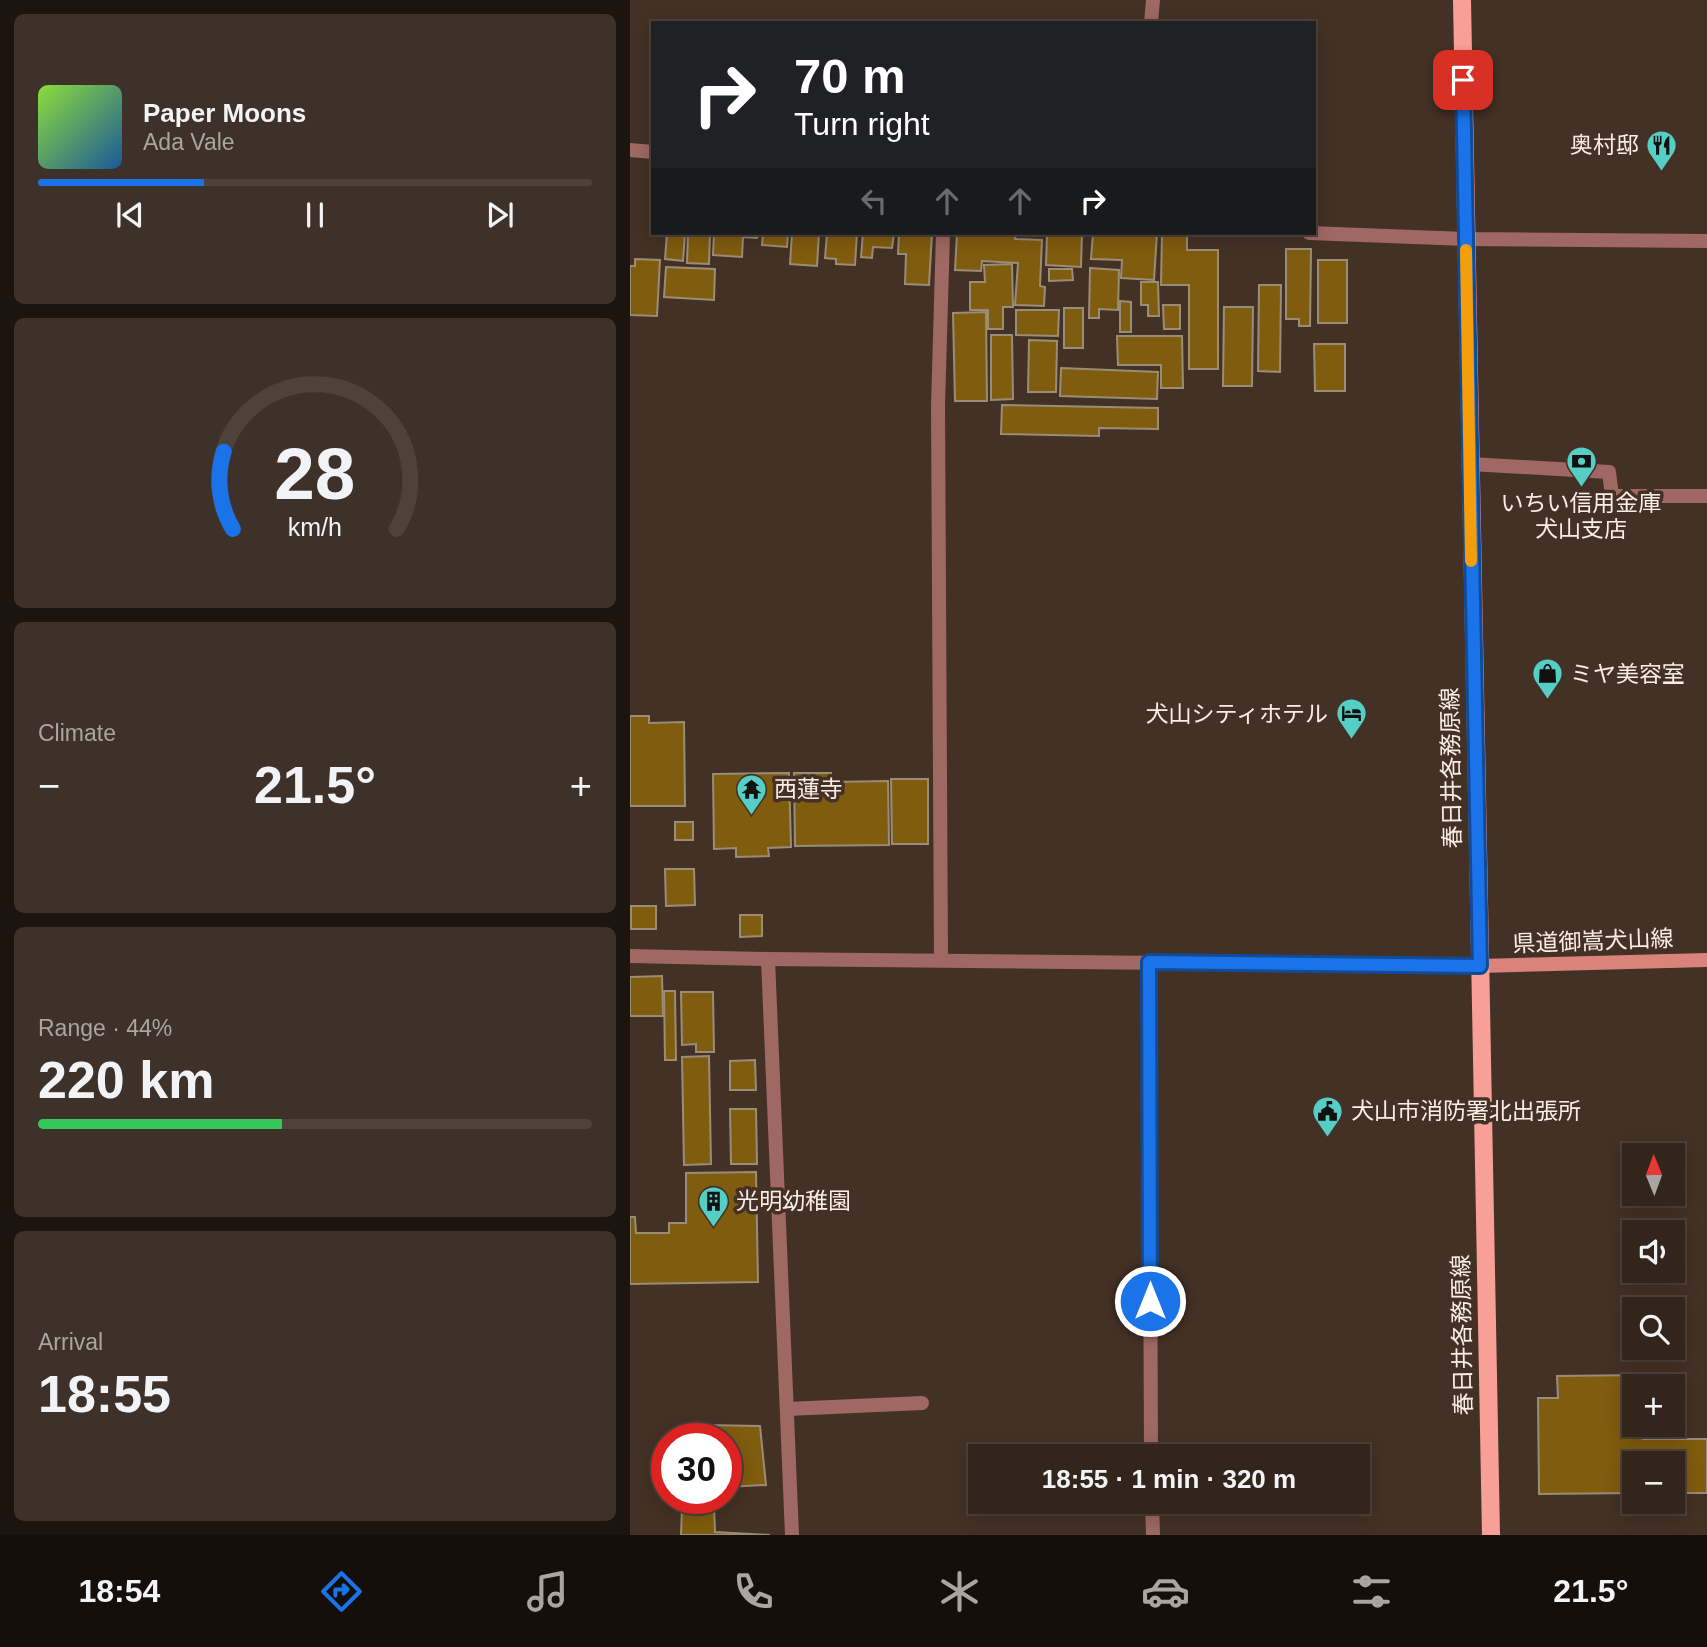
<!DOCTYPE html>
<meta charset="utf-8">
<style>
:root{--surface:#33251c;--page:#3e3129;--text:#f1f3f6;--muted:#a9a5a3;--line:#4e423b;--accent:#1a73e8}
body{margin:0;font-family:Arial,"Noto Sans JP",sans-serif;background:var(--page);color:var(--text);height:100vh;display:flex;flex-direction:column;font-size:26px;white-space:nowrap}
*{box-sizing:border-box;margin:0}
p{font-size:23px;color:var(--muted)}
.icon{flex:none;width:38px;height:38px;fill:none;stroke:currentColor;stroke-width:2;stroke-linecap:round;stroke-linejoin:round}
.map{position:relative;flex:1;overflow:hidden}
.side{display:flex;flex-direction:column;gap:14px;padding:14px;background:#1c140f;width:630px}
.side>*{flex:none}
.hud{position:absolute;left:21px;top:21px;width:665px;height:214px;border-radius:0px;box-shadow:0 4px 18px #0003,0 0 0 2px var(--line);background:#202124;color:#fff;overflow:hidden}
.needle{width:46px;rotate:359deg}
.fabs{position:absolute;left:992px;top:1143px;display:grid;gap:14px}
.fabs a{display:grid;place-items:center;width:63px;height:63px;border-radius:0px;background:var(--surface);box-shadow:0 4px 18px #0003,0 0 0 2px var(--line);font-size:35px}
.speed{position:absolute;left:21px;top:1423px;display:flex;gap:14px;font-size:35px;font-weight:700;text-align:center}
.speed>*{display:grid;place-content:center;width:91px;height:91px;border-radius:50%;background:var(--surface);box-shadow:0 4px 18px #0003,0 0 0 2px var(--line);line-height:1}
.speed .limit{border:10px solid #d22;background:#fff;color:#111}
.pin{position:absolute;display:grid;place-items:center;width:60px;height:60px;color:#fff;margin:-30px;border-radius:14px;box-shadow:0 4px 10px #0006}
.me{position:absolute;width:77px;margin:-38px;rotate:0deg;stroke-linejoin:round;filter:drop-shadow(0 0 5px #0008)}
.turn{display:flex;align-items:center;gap:24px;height:147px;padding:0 28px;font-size:32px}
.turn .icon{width:91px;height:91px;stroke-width:2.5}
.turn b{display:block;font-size:49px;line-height:60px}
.lanes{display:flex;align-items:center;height:66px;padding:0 28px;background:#0003;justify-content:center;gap:35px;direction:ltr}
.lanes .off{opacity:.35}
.big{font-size:52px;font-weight:800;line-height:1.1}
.side .tile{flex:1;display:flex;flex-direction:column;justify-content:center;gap:10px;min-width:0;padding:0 24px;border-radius:10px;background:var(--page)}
.side .dial{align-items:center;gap:0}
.dial svg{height:182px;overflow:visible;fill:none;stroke:var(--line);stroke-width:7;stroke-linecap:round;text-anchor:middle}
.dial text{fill:var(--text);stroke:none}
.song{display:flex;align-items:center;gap:21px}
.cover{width:84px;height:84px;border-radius:10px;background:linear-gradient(135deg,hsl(90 70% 55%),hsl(210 70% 35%))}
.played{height:7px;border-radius:4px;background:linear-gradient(90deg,var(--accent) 30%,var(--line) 30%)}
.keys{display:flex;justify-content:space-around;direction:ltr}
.heat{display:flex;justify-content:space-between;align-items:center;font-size:38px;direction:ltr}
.charge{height:10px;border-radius:5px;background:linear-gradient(90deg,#34c759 44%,var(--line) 0)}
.trip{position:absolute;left:338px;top:1444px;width:402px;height:70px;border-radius:0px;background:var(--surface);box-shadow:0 4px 18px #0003,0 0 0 2px var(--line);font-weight:800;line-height:70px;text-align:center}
.tabs{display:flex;height:112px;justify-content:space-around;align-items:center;background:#140f0b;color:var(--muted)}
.tabs .icon{width:49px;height:49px}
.tabs .active{color:var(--accent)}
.tabs b{font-size:32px;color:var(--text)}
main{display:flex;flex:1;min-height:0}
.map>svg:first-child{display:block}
.building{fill:#805c0e;stroke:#9a8d77;stroke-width:2}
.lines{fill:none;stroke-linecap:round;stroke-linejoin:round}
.minor{stroke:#9f6863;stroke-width:14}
.secondary{stroke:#d9837b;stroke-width:14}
.primary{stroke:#f89f97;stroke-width:18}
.route-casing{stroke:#114b97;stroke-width:18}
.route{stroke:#1a73e8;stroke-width:12}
.slow{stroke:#f59e0b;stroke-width:12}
.labels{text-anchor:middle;stroke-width:7;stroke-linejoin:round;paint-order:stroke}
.poi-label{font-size:23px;fill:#faede5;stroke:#443125;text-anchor:start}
.street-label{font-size:23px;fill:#faede5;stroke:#443125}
</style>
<main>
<section class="side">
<div class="tile">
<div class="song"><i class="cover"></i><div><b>Paper Moons</b><p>Ada Vale</p></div></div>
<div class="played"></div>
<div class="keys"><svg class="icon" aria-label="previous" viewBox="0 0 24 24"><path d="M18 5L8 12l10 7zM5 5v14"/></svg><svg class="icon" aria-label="pause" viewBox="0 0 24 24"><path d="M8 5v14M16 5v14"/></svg><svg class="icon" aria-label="next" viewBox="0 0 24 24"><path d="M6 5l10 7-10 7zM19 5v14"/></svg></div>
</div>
<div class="tile dial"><svg viewBox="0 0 100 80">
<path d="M14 69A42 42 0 1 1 86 69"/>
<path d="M14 69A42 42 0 0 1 10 35" stroke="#1a73e8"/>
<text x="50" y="56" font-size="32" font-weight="700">28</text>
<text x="50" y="72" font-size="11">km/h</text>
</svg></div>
<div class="tile"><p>Climate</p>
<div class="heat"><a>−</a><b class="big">21.5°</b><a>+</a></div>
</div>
<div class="tile"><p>Range · 44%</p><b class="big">220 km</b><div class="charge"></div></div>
<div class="tile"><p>Arrival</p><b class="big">18:55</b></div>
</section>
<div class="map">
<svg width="1077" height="1535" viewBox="0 0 1077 1535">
<rect width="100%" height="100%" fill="#443125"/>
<g class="building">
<polygon points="37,233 55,233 53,261 35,259"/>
<polygon points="58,233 80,233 79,264 57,263"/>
<polygon points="84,233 128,233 127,238 113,237 112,257 83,255"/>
<polygon points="133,233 158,233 157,247 132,245"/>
<polygon points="162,233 189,233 187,266 160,264"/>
<polygon points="197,233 227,233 225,265 206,264 206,259 195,258"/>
<polygon points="233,233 264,233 262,248 243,247 242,258 231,257"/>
<polygon points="269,233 302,233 299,285 275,284 276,254 268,254"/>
<polygon points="327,233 386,233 385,239 412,240 410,286 415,287 414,306 385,305 388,263 352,261 351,271 325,270"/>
<polygon points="417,233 452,233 451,267 416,265"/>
<polygon points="463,233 527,233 524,280 491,278 492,260 461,259"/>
<polygon points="532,233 557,233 557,250 588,250 588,369 559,369 559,285 531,285"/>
<polygon points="656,249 681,249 680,326 669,326 669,319 656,319"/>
<polygon points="5,259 30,260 27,316 0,315 0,266 5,266"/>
<rect x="688" y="260" width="29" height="63"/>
<polygon points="382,264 383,307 373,307 373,329 358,329 358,310 340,310 340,282 355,282 354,265"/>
<polygon points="36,267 85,269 84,300 34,297"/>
<polygon points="460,268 489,270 488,310 469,309 469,318 459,318"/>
<polygon points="419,269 442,269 443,280 419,281"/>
<polygon points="511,282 528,282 529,316 518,316 518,305 511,305"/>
<polygon points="629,285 651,285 650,372 628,371"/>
<polygon points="490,301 501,302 501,332 490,332"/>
<polygon points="533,305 550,305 550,329 534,329"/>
<polygon points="594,307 623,307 622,386 593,386"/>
<rect x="434" y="308" width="19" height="40"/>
<polygon points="386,310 429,310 428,336 386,335"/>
<polygon points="356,312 357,401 325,401 323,313"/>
<polygon points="361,335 382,335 383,399 361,400"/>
<polygon points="487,336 552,336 553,388 531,388 531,365 488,365"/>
<polygon points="399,340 427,341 426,392 398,392"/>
<polygon points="684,344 715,344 715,391 685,391"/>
<polygon points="431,368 528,372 527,399 430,396"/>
<polygon points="372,405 528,408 528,429 469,428 469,436 371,434"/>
<polygon points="0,716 19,716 19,723 54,722 55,806 0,806"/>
<polygon points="159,773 161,847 138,848 139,856 106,857 106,848 84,849 83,774"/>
<polygon points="164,773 201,773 201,782 258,781 259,845 165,846"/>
<polygon points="261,779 298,779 298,844 262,844"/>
<rect x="45" y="822" width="18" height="18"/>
<polygon points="35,869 64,869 65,905 36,906"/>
<rect x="1" y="906" width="25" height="23"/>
<polygon points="110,915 132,915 132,936 110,937"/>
<polygon points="32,976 33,1016 0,1016 0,977"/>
<polygon points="34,991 45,991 46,1060 35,1060"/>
<polygon points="51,992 83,992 84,1052 66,1052 66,1044 52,1045"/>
<polygon points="79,1056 81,1164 54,1165 52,1057"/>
<polygon points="125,1060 126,1090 100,1090 100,1061"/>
<polygon points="100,1109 126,1109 127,1164 101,1164"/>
<polygon points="126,1172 128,1282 0,1284 0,1217 5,1217 6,1233 39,1233 39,1223 56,1223 56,1173"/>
<polygon points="1013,1375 1013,1386 1004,1386 1004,1424 1013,1424 1013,1439 1077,1439 1077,1493 1043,1493 1043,1463 1004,1463 1004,1493 909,1494 908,1398 928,1398 927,1376"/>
<polygon points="74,1425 130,1426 136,1485 96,1487 96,1438 75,1438"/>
<polygon points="84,1505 85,1532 140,1535 51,1535 52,1506"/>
</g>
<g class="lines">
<g class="minor">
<polyline points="521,23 523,0"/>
<polyline points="0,150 23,152"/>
<polyline points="679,233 836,239 1077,241"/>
<polyline points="840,464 979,472 982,496 1077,496"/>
<polyline points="0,956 138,959 850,966"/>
<polyline points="138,959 162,1535"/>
<polyline points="311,960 308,406 313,233"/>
<polyline points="519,962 521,1456"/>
<polyline points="157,1409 292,1403"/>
<polyline points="522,1502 523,1535"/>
</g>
<polyline class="secondary" points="850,966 1077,960"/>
<polyline class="primary" points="832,0 861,1535"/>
</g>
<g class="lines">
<defs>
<polyline id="route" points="520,1301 519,962 850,966 833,80"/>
</defs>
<use href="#route" class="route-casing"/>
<use href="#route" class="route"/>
<polyline class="slow" points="836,250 841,561"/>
</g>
<defs>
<symbol id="restaurant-pin" viewBox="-11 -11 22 30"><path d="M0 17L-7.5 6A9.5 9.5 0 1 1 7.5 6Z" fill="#55cec6" stroke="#443125"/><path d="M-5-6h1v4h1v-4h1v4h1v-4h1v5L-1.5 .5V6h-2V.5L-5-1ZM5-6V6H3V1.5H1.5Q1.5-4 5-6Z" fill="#111"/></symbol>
<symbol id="bank-pin" viewBox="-11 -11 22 30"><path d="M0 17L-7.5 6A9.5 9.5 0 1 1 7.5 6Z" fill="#55cec6" stroke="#443125"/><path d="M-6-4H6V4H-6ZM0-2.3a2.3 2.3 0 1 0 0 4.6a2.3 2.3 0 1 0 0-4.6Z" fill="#111"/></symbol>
<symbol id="shop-pin" viewBox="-11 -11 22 30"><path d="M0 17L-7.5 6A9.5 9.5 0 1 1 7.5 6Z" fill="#55cec6" stroke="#443125"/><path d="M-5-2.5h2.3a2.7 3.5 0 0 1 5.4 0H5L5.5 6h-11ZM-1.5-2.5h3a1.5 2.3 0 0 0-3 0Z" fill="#111"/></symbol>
<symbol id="hotel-pin" viewBox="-11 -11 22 30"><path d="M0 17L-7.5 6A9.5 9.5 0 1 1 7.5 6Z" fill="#55cec6" stroke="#443125"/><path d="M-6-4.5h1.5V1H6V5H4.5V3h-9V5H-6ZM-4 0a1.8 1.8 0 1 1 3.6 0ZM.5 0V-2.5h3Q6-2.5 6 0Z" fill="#111"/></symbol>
<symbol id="temple-pin" viewBox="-11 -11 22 30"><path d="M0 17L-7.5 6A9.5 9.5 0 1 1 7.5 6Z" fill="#55cec6" stroke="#443125"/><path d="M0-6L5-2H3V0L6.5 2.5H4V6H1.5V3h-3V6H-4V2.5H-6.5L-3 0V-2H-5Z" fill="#111"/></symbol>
<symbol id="civic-pin" viewBox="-11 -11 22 30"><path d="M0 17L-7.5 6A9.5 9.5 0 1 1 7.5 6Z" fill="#55cec6" stroke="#443125"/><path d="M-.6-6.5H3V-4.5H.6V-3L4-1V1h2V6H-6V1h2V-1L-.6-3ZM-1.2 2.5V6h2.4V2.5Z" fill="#111"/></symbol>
<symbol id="building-pin" viewBox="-11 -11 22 30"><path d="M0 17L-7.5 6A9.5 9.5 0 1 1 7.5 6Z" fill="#55cec6" stroke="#443125"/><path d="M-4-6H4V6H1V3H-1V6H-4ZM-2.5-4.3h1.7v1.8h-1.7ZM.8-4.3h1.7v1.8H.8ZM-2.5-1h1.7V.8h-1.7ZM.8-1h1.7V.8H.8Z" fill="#111"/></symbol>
</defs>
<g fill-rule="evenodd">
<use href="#restaurant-pin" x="1014" y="128" width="35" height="47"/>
<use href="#bank-pin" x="934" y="444" width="35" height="47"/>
<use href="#shop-pin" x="900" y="656" width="35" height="47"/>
<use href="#hotel-pin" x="704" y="696" width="35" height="47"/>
<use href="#temple-pin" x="104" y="772" width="35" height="47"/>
<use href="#civic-pin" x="680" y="1094" width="35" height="47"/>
<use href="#building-pin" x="66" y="1184" width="35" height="47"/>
</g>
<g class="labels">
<g class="poi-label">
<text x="1009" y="153" text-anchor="end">奥村邸</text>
<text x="951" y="511" text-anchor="middle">いちい信用金庫<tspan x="951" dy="26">犬山支店</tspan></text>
<text x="940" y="682">ミヤ美容室</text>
<text x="698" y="722" text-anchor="end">犬山シティホテル</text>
<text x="144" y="797">西蓮寺</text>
<text x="721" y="1119">犬山市消防署北出張所</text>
<text x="106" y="1209">光明幼稚園</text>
</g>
<g class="street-label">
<text transform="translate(821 768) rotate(-91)" y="8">春日井各務原線</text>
<text transform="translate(963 941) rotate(-2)" y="8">県道御嵩犬山線</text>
<text transform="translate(832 1335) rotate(-91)" y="8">春日井各務原線</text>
</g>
</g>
</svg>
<div class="fabs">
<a><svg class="needle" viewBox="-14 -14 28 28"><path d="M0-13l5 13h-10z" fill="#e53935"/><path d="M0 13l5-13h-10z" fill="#a9a5a3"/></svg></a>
<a><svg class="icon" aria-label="sound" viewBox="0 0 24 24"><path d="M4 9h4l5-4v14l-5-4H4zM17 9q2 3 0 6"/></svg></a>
<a><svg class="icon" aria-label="search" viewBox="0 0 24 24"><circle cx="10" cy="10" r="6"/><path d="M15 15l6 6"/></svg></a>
<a>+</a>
<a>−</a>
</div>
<div class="speed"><div class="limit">30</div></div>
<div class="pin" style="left:833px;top:80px;background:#d93025"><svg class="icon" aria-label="arrive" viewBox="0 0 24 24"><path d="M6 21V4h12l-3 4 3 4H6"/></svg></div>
<svg class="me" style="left:520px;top:1301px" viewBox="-20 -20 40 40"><circle r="17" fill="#1a73e8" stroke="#fff" stroke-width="3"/><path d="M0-11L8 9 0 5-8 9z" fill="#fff"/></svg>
<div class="trip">18:55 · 1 min · 320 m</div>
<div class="hud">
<div class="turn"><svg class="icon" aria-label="right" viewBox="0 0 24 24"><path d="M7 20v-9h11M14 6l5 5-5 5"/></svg><div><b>70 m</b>Turn right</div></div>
<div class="lanes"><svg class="icon off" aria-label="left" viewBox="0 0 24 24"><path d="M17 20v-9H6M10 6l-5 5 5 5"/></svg><svg class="icon off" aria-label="ahead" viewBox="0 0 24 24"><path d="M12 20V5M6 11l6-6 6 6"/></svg><svg class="icon off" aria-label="ahead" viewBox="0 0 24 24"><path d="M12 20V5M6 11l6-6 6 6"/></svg><svg class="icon" aria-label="right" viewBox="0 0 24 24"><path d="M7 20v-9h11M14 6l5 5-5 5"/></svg></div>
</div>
</div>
</main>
<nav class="tabs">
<b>18:54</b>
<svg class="icon active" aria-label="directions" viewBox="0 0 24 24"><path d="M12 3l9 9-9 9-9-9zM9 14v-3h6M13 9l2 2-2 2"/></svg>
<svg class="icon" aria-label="music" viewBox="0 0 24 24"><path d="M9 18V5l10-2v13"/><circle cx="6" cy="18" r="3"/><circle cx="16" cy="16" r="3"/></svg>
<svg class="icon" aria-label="phone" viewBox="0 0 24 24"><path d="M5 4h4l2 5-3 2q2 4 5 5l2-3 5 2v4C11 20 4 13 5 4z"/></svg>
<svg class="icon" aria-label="climate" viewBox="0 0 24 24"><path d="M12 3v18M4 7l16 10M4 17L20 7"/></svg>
<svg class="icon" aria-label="car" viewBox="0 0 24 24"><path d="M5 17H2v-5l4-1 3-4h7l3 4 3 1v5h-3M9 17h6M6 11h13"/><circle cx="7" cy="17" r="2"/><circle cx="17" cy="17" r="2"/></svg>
<svg class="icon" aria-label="filters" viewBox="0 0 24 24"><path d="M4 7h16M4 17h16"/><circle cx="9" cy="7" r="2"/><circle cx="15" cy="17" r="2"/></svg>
<b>21.5°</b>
</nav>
